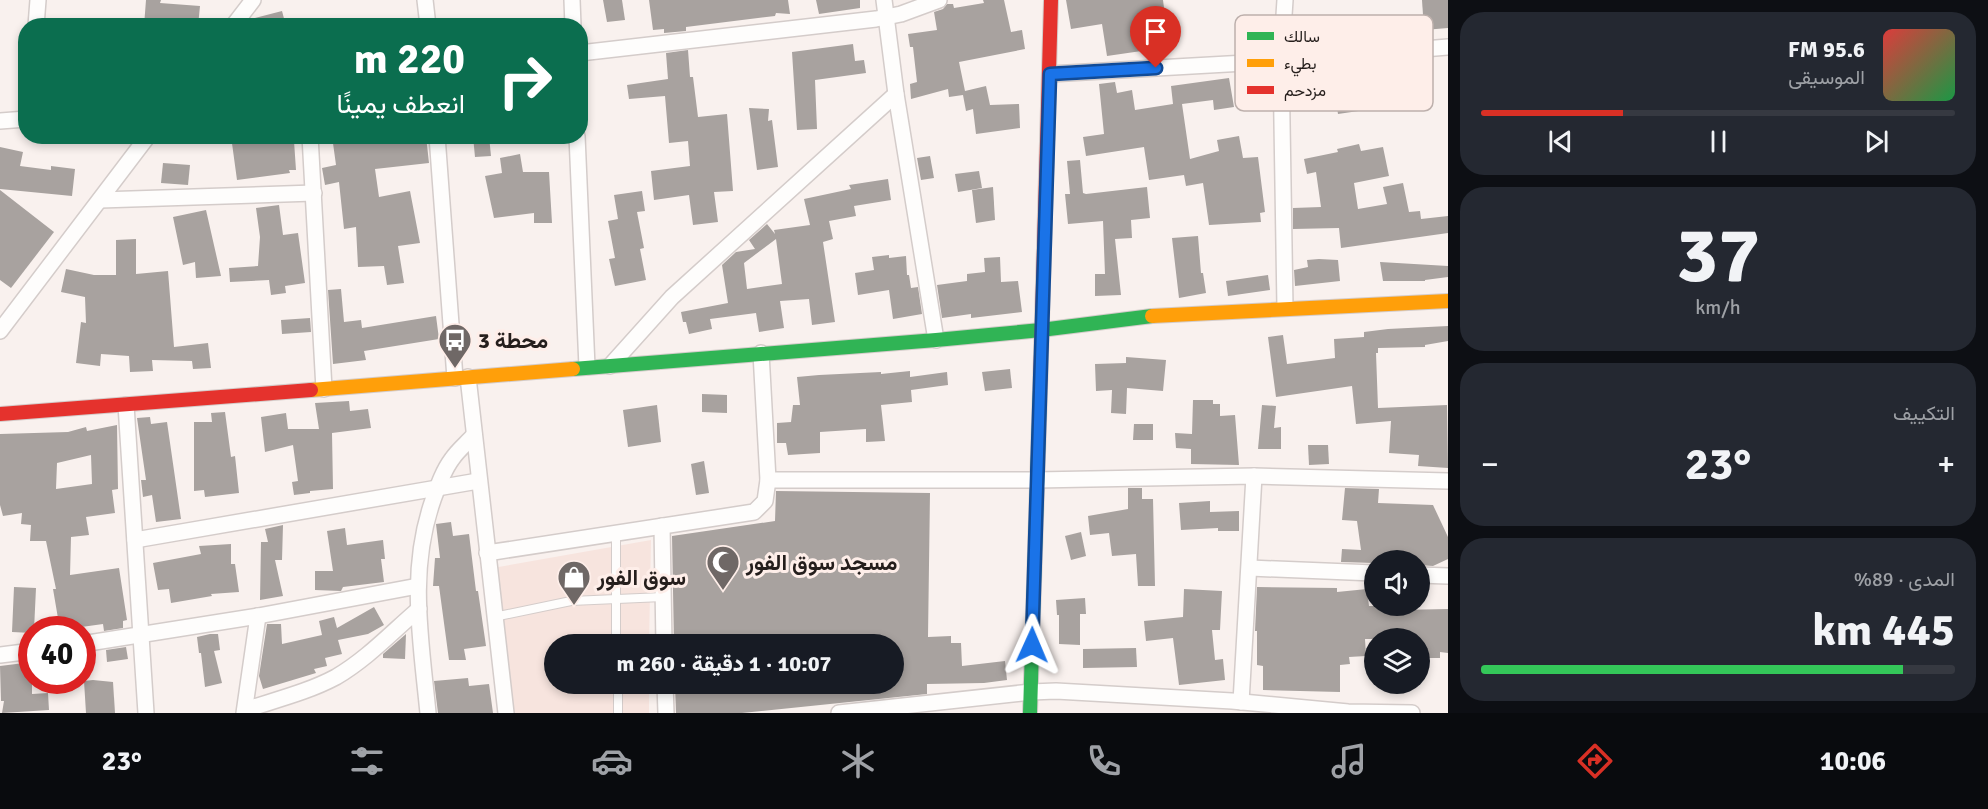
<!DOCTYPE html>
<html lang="ar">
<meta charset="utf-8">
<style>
:root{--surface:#171b24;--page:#242831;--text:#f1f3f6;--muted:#9ea1a6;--line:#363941;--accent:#d93025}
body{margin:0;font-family:Signika,Vazirmatn,sans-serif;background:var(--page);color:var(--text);direction:rtl;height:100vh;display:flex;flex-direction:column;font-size:22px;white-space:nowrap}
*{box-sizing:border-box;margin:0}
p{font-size:20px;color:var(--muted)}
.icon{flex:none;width:33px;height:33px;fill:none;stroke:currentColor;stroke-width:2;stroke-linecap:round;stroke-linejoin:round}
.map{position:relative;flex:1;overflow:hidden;direction:ltr}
.side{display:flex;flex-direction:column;gap:12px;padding:12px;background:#0d0f14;width:540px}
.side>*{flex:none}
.hud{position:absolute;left:18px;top:18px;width:570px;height:126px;border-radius:24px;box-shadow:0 3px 9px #0003;direction:rtl;background:#0b6e4f;color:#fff;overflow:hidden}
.tools{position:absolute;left:1364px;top:550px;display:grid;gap:12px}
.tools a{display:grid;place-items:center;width:66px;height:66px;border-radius:50%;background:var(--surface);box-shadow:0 3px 9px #0003;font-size:30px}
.speed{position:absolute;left:18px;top:616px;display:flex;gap:12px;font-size:30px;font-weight:700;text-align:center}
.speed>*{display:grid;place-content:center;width:78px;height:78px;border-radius:50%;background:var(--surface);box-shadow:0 3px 9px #0003;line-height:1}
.speed .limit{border:9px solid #d22;background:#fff;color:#111}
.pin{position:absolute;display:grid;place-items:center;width:51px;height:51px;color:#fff;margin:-62px -26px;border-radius:50% 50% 50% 0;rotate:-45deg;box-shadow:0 0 6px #0007}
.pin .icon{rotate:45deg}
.me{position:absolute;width:66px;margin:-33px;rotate:1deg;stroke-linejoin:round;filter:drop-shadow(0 0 4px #0008)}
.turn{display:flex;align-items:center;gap:21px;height:126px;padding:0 24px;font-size:27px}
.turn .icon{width:78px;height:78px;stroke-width:2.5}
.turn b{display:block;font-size:42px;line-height:51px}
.big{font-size:45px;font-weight:800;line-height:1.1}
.side .widget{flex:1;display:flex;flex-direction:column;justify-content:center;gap:9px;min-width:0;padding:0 21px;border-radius:24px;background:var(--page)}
.side .dial{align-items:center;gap:0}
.dial b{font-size:78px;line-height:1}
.song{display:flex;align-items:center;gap:18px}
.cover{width:72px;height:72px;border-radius:9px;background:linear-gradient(135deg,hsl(0 70% 55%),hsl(140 70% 35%))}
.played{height:6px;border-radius:3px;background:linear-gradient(90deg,var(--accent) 30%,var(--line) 30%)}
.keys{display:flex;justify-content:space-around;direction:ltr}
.heat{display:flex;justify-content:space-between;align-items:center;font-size:33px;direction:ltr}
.charge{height:9px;border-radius:4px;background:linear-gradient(90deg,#34c759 89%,var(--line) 0)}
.trip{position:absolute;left:544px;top:634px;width:360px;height:60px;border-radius:30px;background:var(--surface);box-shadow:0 3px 9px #0003;font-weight:800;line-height:60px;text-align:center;direction:rtl}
.tab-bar{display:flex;height:96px;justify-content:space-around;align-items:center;background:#090b0e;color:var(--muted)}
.tab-bar .icon{width:42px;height:42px}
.tab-bar .selected{color:var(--accent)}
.tab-bar b{font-size:27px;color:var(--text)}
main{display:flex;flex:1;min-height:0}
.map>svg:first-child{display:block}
.built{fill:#f7e4de}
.building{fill:#a8a29f;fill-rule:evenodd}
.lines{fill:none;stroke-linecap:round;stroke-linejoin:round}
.lane-casing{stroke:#d4ccca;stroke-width:10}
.street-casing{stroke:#d4ccca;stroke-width:18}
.fast-casing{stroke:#d4ccca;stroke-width:16}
.slow-casing{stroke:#d4ccca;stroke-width:16}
.jam-casing{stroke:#d4ccca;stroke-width:16}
.lane{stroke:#fefdfc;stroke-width:8}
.street{stroke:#fefdfc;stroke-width:15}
.fast{stroke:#30b455;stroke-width:14}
.slow{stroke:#ff9f0a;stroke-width:14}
.jam{stroke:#e5322d;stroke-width:14}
.route-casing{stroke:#114b97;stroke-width:15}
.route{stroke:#1a73e8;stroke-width:10}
.labels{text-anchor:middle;stroke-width:6;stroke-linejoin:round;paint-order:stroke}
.poi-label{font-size:22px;font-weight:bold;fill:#251e1c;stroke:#feeee9;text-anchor:start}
.key{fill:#feeee9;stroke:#bdb0ac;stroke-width:1.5}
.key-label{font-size:16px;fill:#251e1c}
</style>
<main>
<section class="side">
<div class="widget">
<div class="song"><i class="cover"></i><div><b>95.6 FM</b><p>الموسيقى</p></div></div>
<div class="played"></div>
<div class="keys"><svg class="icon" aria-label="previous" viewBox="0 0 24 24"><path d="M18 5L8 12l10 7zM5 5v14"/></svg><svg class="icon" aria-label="pause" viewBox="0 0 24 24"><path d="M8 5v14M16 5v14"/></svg><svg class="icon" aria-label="next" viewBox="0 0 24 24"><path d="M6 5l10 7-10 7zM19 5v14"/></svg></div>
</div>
<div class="widget dial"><b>37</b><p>km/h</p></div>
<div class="widget"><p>التكييف</p>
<div class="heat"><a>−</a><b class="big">23°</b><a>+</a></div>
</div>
<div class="widget"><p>المدى · 89%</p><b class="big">445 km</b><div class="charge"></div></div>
</section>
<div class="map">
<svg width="1448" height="713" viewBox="0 0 1448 713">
<rect width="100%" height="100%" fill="#f9f1ee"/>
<polygon class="built" points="651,540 649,645 555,645 555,684 649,684 649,713 510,713 493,568"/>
<g class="building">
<polygon points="146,0 161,0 160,3 200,6 198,26 144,26"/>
<polygon points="603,0 622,0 625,20 607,22"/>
<polygon points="649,0 788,0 790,14 776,13 775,16 686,27 686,31 664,33 664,29 653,30"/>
<polygon points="816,0 860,0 860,8 819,14"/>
<polygon points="983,0 1004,0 1011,32 1022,30 1025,49 959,62 965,91 986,86 990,105 1019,104 1020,128 976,134 973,109 966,111 963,95 949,97 948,89 911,99 910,84 917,82 913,47 910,47 908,34 937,30 934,12 943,9 947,4 953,4 954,8 984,3"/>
<polygon points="1066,0 1163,0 1169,47 1107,56 1102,24 1071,29"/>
<polygon points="1422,0 1448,0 1448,28 1424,30"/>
<polygon points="282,11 286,26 246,26 251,19"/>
<polygon points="853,44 855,61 864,60 866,73 815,80 817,129 797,130 792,52"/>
<polygon points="688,50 690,77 693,77 698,117 727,114 733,191 714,192 718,222 693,225 689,195 654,200 651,171 690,166 688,141 669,143 665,96 629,99 627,85 668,79 666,53"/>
<polygon points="1229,78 1234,107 1214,110 1213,100 1182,104 1190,159 1219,151 1217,140 1239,136 1243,158 1258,157 1265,212 1260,213 1261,222 1209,225 1203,183 1186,186 1184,175 1149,180 1144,147 1086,156 1083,137 1104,134 1099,84 1115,82 1117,93 1132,90 1135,110 1173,104 1171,86"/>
<polygon points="1356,86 1358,95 1369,93 1372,109 1338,114 1334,89"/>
<polygon points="749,108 769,109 768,121 772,120 778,167 757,170"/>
<polygon points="231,136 277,136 278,144 294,141 296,170 289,170 290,173 237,180"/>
<polygon points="332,136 426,136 429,163 375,169 379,197 410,191 420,243 398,246 404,283 387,285 384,266 358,267 356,227 344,229 339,182 325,185 322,168 336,165"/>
<polygon points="473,136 489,136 491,156 475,157"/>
<polygon points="1359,144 1361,151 1383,147 1389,176 1354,183 1358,209 1387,204 1383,187 1403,183 1409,212 1420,211 1421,219 1448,216 1448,233 1341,248 1339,228 1293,229 1293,208 1321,207 1316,172 1307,174 1304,159 1338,152 1337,149"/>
<polygon points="0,147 23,152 20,166 51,170 51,166 75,169 72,196 0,189"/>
<polygon points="520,154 523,172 549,172 552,223 534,223 534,213 494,218 485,176 502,173 500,158"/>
<polygon points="930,156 934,178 921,180 917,158"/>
<polygon points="1080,160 1083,193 1086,194 1147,187 1150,218 1131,220 1132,238 1115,239 1121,295 1095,296 1095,274 1105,274 1103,221 1068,224 1065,194 1070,194 1067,161"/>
<polygon points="163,163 190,165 188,185 161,183"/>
<polygon points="979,171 982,188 958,192 955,174"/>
<path d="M888 179 891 200 854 206 856 216 829 221 833 239 823 242 835 322 812 325 809 299 780 301 784 328 759 332 756 313 710 319 712 329 689 334 686 322H683L681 312 728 303 722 265 736 252 755 249 749 240 767 224 775 234 774 230 810 225 804 199 851 189 849 185ZM776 239 782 284 747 289 744 263Z"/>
<polygon points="993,187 995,220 976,223 972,190"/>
<polygon points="0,190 54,232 11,288 0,280"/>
<polygon points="642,191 645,211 637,212 644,248 640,249 646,280 615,286 609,259 615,258 608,221 618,219 614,195"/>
<polygon points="279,205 283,235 298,233 305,283 285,286 286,293 271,295 269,280 230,282 229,268 258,266 260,237 256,208"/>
<polygon points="206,210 221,276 196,278 195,262 183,265 173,217"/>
<polygon points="1198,236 1201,273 1203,273 1206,293 1179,298 1172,238"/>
<polygon points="136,239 136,274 168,271 174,347 208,343 211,368 193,369 192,361 152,360 153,371 130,372 129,356 101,354 100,366 76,363 81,322 86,323 85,297 61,292 66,269 94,275 116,275 116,240"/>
<polygon points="889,255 889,258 906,256 907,275 909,275 911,288 918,287 922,314 893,319 889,290 858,295 855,273 874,270 872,257"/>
<polygon points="1000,257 1001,282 1018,281 1022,312 971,318 971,314 942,318 937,285 967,281 967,274 985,272 984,258"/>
<polygon points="1319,259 1338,260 1340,281 1295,286 1294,270 1308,267 1307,260"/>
<polygon points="1380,262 1448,266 1448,277 1425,280 1425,281 1383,281"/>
<polygon points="1268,275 1270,290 1228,296 1226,281"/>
<polygon points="341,289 344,322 361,320 362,328 436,316 439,339 364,351 366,360 333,364 328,290"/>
<polygon points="310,318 311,332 282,334 281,320"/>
<polygon points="1448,326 1448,341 1425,345 1425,347 1378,348 1378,353 1376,353 1378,408 1447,405 1448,468 1418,466 1419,455 1389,453 1391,421 1356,424 1352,386 1276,397 1268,337 1283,335 1287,364 1335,358 1334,339 1364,337 1364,332 1388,329"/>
<polygon points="1126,357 1166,360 1163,391 1127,388 1126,414 1111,413 1112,390 1096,391 1095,364 1126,363"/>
<polygon points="1010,369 1012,388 985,391 982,372"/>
<polygon points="910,371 910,377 947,372 948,385 911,390 912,402 881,405 885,441 866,442 866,429 820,432 820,453 788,455 786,443 777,443 777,423 791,422 793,405 800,405 797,377 819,375 881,372 881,374"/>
<polygon points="702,394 727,395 727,413 702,412"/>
<polygon points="1193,400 1213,400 1213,404 1220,404 1220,416 1235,415 1239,465 1191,464 1191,449 1176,448 1175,433 1192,434"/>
<polygon points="349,401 350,411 368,409 371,428 332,433 333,489 310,491 310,493 294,495 292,482 298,481 293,445 265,452 261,417 286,413 288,429 319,429 315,403"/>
<polygon points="657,405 661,442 628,447 623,410"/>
<polygon points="1262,405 1276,406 1274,428 1281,427 1281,449 1258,449"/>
<polygon points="225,412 231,457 235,456 239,493 205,497 204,490 194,491 194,422 212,422 211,413"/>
<polygon points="150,417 151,424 167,422 181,519 156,522 152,495 143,497 141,480 146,480 137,418"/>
<polygon points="1134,424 1153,424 1153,440 1133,440"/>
<path d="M117 425 118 489 112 490 115 513 86 517 89 535 71 537 70 575 119 568 127 620 123 621V628L104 631 103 624 60 630 53 589H56L46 541H30L31 525 21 524 22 513 3 516 0 505V434L68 432 86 427 87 431ZM91 455 92 484 56 489 57 463Z"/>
<polygon points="1308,445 1328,445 1329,464 1309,465"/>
<polygon points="704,461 709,493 696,495 691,464"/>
<polygon points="1128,488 1142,488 1142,499 1153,499 1155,586 1138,586 1136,554 1112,556 1109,533 1090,535 1088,516 1128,509"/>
<polygon points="1345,488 1379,489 1378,503 1433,505 1448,537 1448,559 1433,566 1419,565 1419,561 1374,561 1374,563 1341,562 1342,549 1361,550 1357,521 1342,520"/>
<polygon points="776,491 930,493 928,637 951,636 951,643 961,643 962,666 1005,661 1007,680 984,683 927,684 927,694 742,713 676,713 675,685 894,684 894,645 674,645 672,536 775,521"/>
<polygon points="1210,501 1210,512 1239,511 1239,531 1218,531 1218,528 1181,530 1179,503"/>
<polygon points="451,522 453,536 469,534 476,591 478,591 486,646 464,649 466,660 449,660 439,586 433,586 435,558 440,558 436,524"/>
<polygon points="283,525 282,560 275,560 283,596 260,600 261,542 268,542 265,529"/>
<polygon points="345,528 347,545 383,540 385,559 381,559 384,582 343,587 341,591 315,590 315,571 333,571 327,531"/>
<polygon points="1081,532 1086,556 1071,560 1065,536"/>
<polygon points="231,544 231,564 235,564 239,592 211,594 212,596 171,603 169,589 158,590 153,563 201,554 199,546"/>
<polygon points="14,587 36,588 34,630 32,630 32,633 12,632"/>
<polygon points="1257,587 1337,588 1337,592 1367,589 1369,606 1399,606 1399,610 1448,609 1448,653 1440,652 1440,658 1419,658 1419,639 1365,639 1366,656 1349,657 1350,664 1340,665 1340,692 1263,690 1263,666 1257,665 1257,631 1255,631"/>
<polygon points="1184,589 1222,591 1220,630 1212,630 1215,660 1223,659 1225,680 1179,685 1173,638 1146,641 1144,621 1183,617"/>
<polygon points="1085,598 1086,614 1080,614 1080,645 1059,644 1059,615 1057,615 1056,600"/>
<polygon points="374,607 384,625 368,634 338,640 342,654 325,658 327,666 314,669 316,673 263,689 259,676 267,624 281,624 282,644 322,635 319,621 334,617 337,628"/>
<polygon points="210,634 218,634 220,650 214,651 222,683 205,687 201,653 199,653 197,637"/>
<polygon points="406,634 405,659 383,658 383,654"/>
<polygon points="126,647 128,659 107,662 106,650"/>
<polygon points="1136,648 1137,667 1083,668 1083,649"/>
<polygon points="32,662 32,694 48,693 49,710 2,713 4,701 1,701 0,666"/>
<polygon points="468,678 469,686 489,684 493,713 438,713 434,681"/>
<polygon points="93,680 113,682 115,713 86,713 84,681"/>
</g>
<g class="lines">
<defs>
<g id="lane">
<polyline points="616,533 616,645"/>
<polyline points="494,617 571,601 663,597"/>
<polyline points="618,684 618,713"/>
</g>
<g id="street">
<polyline points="425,0 428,26"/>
<polyline points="572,0 573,26"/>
<polyline points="884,0 896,94 936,340"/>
<polyline points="1285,0 1281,61 1285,308"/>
<polyline points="36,26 38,0"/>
<polyline points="233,26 253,0"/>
<polyline points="580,53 876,19 901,14 939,0"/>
<polyline points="1050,74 1281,61 1448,47"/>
<polyline points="0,121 26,119"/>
<polyline points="310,136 324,389"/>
<polyline points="437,136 455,378"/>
<polyline points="577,136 587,367"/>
<polyline points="100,200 314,193"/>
<polyline points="0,331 148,136"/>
<polyline points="610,366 672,297 896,94"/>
<polyline points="468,377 506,713"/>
<polyline points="126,405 146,713"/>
<polyline points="768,480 1036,480 1254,476 1448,481"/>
<polyline points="662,526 664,645"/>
<polyline points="135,540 478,481"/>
<polyline points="487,553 754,512 765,501 768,480 761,353"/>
<polyline points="1250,568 1374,573"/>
<polyline points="1419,575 1448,576"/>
<polyline points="82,644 258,616 418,586"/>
<polyline points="0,655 32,651"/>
<polyline points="665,684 666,713"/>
<polyline points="1241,702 1254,476"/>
<path d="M245 710C275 700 308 692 336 677 367 659 392 632 419 609"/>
<polyline points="244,713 258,616"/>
<path d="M428 713C421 640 408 571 433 500 438 486 443 471 452 459 458 450 467 443 474 435"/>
<polyline points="839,713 1031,692 1056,691 1232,701 1348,712 1412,713"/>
</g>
<g id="fast">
<polyline points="573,369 936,340 1041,330 1152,316"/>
<polyline points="1030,713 1040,390"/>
</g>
<g id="slow">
<polyline points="1152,316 1448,301"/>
<polyline points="311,390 573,369"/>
</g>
<g id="jam">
<polyline points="1040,390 1051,0"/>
<polyline points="0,414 311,390"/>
</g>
</defs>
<use href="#lane" class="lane-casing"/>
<use href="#street" class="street-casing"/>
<use href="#fast" class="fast-casing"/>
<use href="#slow" class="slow-casing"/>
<use href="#jam" class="jam-casing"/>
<use href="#lane" class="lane"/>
<use href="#street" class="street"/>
<use href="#fast" class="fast"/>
<use href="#slow" class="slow"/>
<use href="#jam" class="jam"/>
</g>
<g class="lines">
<defs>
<polyline id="route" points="1032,645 1050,74 1156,68"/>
</defs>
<use href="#route" class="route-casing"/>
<use href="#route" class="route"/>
</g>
<defs>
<symbol id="bus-pin" viewBox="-11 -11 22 30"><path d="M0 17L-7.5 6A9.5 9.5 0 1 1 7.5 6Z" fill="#6f6866" stroke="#feeee9"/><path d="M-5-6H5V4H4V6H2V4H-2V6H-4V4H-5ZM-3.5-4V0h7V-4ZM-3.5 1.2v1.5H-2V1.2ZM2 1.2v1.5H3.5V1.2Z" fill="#fff"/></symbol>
<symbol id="mosque-pin" viewBox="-11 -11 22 30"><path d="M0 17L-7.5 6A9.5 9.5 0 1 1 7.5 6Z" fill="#6f6866" stroke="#feeee9"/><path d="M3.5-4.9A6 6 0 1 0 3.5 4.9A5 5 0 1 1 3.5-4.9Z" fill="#fff"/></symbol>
<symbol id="shop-pin" viewBox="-11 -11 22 30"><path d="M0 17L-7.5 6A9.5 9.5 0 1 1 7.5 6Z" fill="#6f6866" stroke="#feeee9"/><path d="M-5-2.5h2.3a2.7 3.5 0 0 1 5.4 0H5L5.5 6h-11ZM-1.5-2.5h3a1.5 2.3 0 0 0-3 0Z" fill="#fff"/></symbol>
</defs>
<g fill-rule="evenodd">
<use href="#bus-pin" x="436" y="321" width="38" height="52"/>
<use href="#mosque-pin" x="704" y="543" width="38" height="52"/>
<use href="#shop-pin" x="555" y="558" width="38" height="52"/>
</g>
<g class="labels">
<g class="poi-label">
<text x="478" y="348">محطة 3</text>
<text x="746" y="570">مسجد سوق الفور</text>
<text x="597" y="585">سوق الفور</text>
</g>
</g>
<rect x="1235" y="15" width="198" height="96" rx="9" class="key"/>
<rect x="1247" y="32" width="27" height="8" fill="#30b455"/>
<rect x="1247" y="59" width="27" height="8" fill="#ff9f0a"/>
<rect x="1247" y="86" width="27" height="8" fill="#e5322d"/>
<g class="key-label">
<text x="1284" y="42">سالك</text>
<text x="1284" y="69">بطيء</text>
<text x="1284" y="96">مزدحم</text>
</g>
</svg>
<div class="tools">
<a><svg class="icon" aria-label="sound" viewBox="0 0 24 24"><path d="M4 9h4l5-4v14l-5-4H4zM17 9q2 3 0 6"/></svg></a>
<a><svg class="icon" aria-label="layers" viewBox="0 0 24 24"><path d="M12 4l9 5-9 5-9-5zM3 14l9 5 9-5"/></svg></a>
</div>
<div class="speed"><div class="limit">40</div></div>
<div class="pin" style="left:1156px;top:68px;background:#d93025"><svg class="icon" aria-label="arrive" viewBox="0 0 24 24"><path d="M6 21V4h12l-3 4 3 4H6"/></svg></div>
<svg class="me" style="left:1032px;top:645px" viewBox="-20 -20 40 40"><path d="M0-17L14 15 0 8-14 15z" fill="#1a73e8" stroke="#fff" stroke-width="4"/></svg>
<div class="trip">10:07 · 1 دقيقة · 260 m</div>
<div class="hud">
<div class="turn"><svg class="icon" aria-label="right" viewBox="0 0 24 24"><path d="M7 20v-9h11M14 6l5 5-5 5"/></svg><div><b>220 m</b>انعطف يمينًا</div></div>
</div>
</div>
</main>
<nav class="tab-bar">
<b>10:06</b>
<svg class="icon selected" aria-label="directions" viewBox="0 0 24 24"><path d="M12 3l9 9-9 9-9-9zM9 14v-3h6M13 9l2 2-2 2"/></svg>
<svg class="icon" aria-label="music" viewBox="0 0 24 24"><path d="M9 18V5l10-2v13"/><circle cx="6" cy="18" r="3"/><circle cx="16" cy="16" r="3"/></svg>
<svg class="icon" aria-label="phone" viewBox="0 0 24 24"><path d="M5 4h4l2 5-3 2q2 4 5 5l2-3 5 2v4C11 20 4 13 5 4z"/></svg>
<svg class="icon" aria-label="climate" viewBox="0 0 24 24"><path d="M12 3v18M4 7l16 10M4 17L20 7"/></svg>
<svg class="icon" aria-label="car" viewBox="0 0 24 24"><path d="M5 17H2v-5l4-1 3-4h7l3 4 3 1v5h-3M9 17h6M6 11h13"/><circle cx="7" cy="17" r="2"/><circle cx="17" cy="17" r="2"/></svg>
<svg class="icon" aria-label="filters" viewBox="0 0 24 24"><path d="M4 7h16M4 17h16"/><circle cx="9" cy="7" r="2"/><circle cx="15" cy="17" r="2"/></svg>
<b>23°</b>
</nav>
